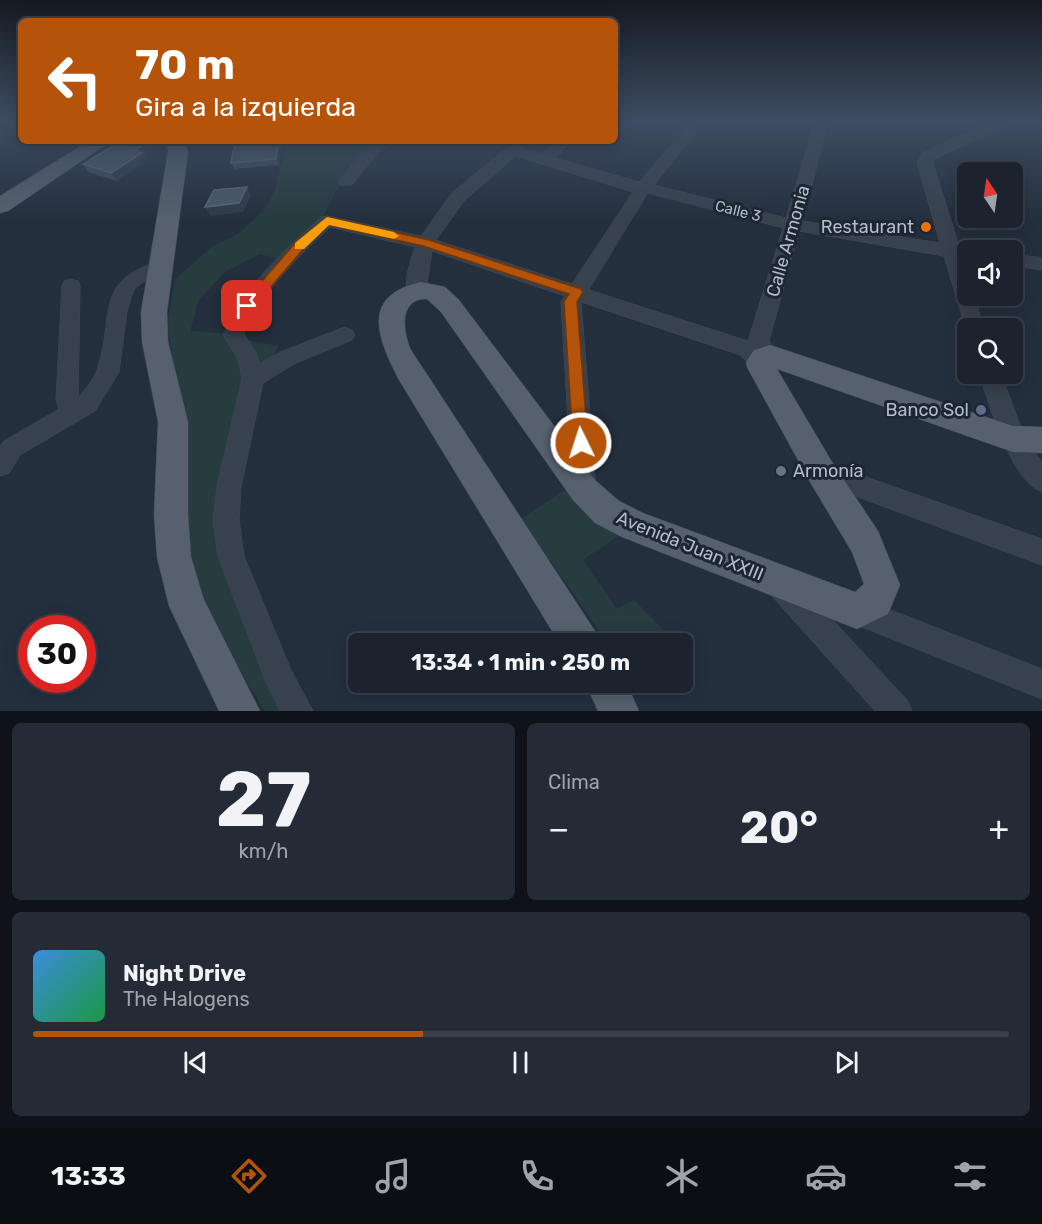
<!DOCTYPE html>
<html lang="es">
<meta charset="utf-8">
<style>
:root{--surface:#1b232e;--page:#242b36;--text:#f1f3f6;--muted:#a0a4aa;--line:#39404a;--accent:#b45309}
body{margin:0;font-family:Rubik,sans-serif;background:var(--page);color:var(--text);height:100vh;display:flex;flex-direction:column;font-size:22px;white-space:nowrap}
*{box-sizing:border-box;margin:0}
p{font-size:20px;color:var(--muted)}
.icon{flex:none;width:33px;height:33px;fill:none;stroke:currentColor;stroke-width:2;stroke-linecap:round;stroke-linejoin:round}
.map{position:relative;height:711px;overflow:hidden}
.drawer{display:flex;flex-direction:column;gap:12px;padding:12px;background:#0f1319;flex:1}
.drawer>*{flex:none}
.banner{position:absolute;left:18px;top:18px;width:600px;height:126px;border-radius:9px;box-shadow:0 3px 15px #0003,0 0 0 2px var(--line);background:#b45309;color:#fff;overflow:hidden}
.needle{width:39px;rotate:347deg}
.buttons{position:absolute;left:957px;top:162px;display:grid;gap:12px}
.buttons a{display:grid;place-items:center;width:66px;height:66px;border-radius:9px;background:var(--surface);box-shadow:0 3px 15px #0003,0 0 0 2px var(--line);font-size:30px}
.speed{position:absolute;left:18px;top:615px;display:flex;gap:12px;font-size:30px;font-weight:700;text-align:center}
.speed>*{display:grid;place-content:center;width:78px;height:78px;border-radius:50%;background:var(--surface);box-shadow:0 3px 15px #0003,0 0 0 2px var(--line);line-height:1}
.speed .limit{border:9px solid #d22;background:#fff;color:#111}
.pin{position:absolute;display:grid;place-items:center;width:51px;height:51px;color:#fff;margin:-26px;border-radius:12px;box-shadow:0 3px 9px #0006}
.me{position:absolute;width:66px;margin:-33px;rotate:356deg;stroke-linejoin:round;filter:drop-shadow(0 0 4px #0008)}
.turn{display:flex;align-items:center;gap:21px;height:126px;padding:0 18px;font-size:27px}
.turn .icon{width:78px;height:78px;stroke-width:2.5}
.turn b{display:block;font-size:42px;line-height:51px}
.big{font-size:45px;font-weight:700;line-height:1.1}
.drawer .tile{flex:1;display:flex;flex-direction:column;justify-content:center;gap:9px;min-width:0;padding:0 21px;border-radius:9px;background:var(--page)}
.drawer .dial{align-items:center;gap:0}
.dial b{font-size:78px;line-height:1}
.song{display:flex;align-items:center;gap:18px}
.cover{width:72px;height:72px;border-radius:9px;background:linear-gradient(135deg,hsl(210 70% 55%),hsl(140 70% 35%))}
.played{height:6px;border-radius:3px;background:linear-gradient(90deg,var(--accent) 40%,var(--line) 40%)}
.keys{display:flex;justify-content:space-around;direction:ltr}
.heat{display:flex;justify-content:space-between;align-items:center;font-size:33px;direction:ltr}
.drawer .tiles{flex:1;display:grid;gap:12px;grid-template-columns:1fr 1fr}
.tile:last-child{grid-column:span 2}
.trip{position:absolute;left:348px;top:633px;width:345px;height:60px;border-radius:9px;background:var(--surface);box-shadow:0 3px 15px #0003,0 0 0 2px var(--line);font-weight:700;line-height:60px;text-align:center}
.tabs{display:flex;height:96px;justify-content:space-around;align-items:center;background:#0b0e12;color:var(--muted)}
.tabs .icon{width:42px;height:42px}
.tabs .active{color:var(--accent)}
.tabs b{font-size:27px;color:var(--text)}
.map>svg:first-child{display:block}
.green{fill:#263c3f}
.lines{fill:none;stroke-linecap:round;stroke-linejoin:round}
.minor-casing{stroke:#414a57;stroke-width:1}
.major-casing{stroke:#414a57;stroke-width:1}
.minor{fill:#38414e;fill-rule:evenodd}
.major{fill:#56606e;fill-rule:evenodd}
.wall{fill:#3f4b5c}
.shaded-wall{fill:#2f3b4b}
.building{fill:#4b5868;stroke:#5c6777;stroke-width:1.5}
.route{fill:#b45309;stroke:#753606;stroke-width:1.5}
.slow{fill:#f59e0b}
.food-dot{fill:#e8710a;stroke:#1d2633;stroke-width:2}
.service-dot{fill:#5c6f8a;stroke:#1d2633;stroke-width:2}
.worship-dot{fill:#6b7280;stroke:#1d2633;stroke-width:2}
.labels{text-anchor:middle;stroke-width:6;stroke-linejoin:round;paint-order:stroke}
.far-street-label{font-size:15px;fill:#b4bcc9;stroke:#1d2633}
.poi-label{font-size:18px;fill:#b4bcc9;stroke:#1d2633;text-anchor:end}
.street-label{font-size:18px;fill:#b4bcc9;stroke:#1d2633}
</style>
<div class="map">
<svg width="1042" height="711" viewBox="0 0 1042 711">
<rect width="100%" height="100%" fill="#242f3e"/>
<g class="green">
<polygon points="286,141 379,141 346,173 320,223 282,260 260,254 225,272 199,300 190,331 219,333 238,339 279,346 267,364 221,557 247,635 280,711 265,711 214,630 193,563 186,524 188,420 172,361 168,321 175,279 213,246 238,234 264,210 275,191"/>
<polygon points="569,487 624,532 583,560 617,609 634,600 677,643 608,643 521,519"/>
</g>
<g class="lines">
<defs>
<g id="minor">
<path d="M691 121H705L654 185 786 218 815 121H829L802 221 940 243 917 163 922 153 993 121H1007L1001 129 934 159 933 163 959 246 975 250H968V260L963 259 968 275V296H974L984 328H968L967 333 944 256 799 231 769 341 781 356 777 362 760 370 753 368 740 355 581 302 596 490 593 498 584 502 575 498 572 490 561 302 565 296 432 251 426 291 423 296 416 298 409 296C402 283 411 260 415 247L330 227C297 258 261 292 244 334L255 351 260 363 280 352 345 327 352 330 355 335 352 340 294 364 263 383 241 487 239 520 244 556 291 670 313 711H280L265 680 218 556 213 520 217 487 242 378 238 359 223 335C244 287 282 252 321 217L327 216 421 236 452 193 508 147 512 141H526L523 148 542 154 556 141H571L555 158 639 182ZM516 156 633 192 572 284 436 240 464 201ZM648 193 783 228 748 341 589 290Z"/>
<polygon points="377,141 393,141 375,156 352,185 340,185 338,182 340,179 365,150"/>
<polygon points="1012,254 1042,258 1042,270 1012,266"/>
<path d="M163 260 169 262 172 266 169 270 146 280 134 289 127 311 119 372 95 411 20 455 9 473 0 476V446L4 441 59 409 56 400 62 286 64 281 71 279 78 281 80 286 78 398C85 390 95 378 98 367 115 312 93 280 163 260Z"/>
<path d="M979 374H1001L1026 441 1042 462V492C1010 480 990 405 979 374Z"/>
<polygon points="821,461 1042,539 1042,565 812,480 809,472 812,464"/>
<polygon points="781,571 791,575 907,700 912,711 875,711 771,595 767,585 771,575"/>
<polygon points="857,597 1042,669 1042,699 847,621 843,611 847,601"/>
</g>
<g id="major">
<polygon points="89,141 111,141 8,211 0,213 0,196"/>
<polygon points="166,141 184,141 188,152 167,312 168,342 188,422 188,515 191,557 204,600 260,711 219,711 169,606 157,557 154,515 158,422 142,342 141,312 168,152"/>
<path d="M421 282 445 287 459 300 595 480 619 501 643 513 855 592 864 584 852 552 810 482 747 367 746 362 754 350 770 345 1013 426 1042 427V453L1013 452 777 369 832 462 878 531 900 585 888 614 857 629 622 537 595 523 573 500 441 312 427 299C398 298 403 333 411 350L595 631 601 644H560L399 380C378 339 359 296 421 282Z"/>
<polygon points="585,682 626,682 639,711 598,711"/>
</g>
</defs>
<use href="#minor" class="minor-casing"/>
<use href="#major" class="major-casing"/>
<use href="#minor" class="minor"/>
<use href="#major" class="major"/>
</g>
<g class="wall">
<polygon points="235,141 286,141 286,147 282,148 279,165 234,169 231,163"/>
<polygon points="145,144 149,152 144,156 146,161 117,181 88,172 83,164"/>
</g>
<g class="shaded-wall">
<polygon points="279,141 286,141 286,147 282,148 279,165 276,159"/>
<polygon points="145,144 149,152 144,156 146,161 117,181 111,173 135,150"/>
<polygon points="247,187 251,196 243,212 210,216 205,207"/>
</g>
<g class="building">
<polygon points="121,141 137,141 145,144 135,150 142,153 111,173 83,164"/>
<polygon points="235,141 280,141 279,141 276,159 231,163"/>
<polygon points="247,187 239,203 205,207 214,190"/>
</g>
<linearGradient id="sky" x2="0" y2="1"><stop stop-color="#141a22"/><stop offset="0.55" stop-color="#3f4d63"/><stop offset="1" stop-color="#3f4d63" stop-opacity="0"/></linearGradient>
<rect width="1042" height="220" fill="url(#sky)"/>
<polygon class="route" points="327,217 429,240 581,289 583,292 577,302 588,443 586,447 581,449 575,447 573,443 564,302 569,294 423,246 329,225 305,247 252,309 243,309 241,306 243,303 297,241"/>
<polygon class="slow" points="327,217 394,232 399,236 394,239 329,225 304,249 295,249 295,243"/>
<circle class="food-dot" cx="926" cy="227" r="6"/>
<circle class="service-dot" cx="981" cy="410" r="6"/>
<circle class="worship-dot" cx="781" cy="471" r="6"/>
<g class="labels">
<g class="far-street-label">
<text transform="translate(738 211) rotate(14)" y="5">Calle 3</text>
</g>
<g class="poi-label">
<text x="914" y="233">Restaurant</text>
<text x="969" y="416">Banco Sol</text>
<text x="793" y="477" text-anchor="start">Armonía</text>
</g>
<g class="street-label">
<text transform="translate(788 241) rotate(-74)" y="6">Calle Armonia</text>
<text transform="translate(690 546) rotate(22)" y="6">Avenida Juan XXIII</text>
</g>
</g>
</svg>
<div class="buttons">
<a><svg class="needle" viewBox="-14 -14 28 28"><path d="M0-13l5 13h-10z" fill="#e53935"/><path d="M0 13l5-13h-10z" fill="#a0a4aa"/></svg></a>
<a><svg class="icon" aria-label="sound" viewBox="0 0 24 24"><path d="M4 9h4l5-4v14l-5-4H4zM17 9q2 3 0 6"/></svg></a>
<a><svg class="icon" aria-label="search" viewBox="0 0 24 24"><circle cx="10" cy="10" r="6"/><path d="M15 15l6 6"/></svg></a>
</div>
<div class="speed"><div class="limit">30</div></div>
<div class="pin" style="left:247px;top:306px;background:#d93025"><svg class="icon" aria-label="arrive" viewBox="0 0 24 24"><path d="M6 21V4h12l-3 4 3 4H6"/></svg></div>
<svg class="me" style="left:581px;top:443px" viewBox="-20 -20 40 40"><circle r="17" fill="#b45309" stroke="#fff" stroke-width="3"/><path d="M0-11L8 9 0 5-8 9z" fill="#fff"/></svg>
<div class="trip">13:34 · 1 min · 250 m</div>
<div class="banner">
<div class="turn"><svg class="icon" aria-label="left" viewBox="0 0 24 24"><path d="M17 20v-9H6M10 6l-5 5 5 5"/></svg><div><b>70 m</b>Gira a la izquierda</div></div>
</div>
</div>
<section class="drawer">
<div class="tiles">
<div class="tile dial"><b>27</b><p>km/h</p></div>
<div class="tile"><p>Clima</p>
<div class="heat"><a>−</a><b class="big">20°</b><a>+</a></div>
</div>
<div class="tile">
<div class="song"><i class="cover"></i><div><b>Night Drive</b><p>The Halogens</p></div></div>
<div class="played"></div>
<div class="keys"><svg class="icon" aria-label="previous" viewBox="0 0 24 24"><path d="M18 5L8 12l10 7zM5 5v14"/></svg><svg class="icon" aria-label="pause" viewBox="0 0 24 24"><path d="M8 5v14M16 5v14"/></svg><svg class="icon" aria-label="next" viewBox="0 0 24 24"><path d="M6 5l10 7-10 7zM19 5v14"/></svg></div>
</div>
</div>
</section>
<nav class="tabs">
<b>13:33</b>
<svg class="icon active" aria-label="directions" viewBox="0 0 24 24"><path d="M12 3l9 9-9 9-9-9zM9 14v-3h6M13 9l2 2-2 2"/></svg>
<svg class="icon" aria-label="music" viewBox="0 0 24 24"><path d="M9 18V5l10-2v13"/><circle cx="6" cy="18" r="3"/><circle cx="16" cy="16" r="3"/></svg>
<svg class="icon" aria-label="phone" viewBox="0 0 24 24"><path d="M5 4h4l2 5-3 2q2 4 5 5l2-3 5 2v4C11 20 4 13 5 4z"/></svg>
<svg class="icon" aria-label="climate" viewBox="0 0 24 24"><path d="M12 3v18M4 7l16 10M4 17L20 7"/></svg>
<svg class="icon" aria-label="car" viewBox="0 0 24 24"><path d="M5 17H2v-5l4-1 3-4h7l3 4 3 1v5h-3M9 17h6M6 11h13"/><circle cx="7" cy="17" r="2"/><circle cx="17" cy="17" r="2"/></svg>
<svg class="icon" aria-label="filters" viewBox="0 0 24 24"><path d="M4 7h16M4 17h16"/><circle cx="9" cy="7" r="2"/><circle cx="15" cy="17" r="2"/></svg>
</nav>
